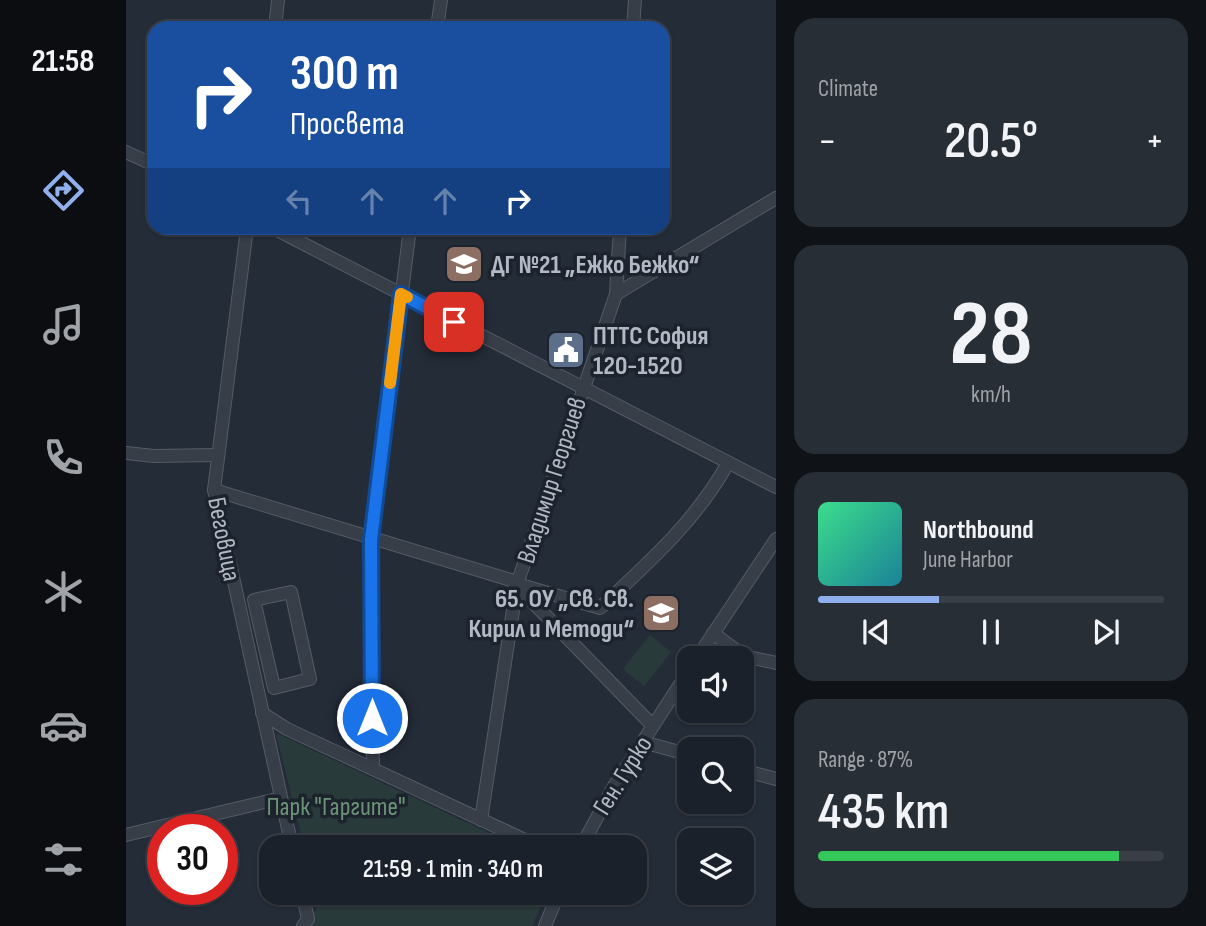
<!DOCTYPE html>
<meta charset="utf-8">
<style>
:root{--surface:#1b212a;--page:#282e36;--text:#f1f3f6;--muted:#a0a3a8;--line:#393e47;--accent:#8fafed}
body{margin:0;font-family:"Sofia Sans Condensed",sans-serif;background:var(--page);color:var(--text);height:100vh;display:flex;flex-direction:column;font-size:26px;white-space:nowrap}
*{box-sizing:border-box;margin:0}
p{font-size:23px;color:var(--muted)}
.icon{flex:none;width:38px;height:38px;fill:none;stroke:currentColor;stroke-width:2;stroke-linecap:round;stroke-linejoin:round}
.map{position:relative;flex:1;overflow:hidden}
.sheet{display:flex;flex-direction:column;gap:18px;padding:18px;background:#0f1217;width:430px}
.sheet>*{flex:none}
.hud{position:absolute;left:21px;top:21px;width:523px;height:214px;border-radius:21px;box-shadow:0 2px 5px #0004,0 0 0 2px var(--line);background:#1a4fa0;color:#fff;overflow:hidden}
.fabs{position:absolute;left:551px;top:646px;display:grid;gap:14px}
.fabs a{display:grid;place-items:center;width:77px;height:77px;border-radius:14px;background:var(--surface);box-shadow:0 2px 5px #0004,0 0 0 2px var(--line);font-size:35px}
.speed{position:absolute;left:21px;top:814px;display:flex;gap:14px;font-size:35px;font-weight:700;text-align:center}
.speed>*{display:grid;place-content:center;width:91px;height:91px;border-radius:50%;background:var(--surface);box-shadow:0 2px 5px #0004,0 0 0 2px var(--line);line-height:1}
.speed .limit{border:10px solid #d22;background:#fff;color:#111}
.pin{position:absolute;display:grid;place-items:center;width:60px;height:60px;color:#fff;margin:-30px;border-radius:14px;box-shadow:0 4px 10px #0006}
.me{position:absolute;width:77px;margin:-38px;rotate:0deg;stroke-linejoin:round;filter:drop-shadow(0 0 5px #0008)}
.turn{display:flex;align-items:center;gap:24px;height:147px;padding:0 28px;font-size:32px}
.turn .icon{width:91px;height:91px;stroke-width:2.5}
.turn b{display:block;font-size:49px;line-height:60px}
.lanes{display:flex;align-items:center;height:66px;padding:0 28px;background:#0003;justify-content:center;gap:35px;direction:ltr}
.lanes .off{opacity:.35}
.big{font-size:52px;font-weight:600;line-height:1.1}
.sheet .widget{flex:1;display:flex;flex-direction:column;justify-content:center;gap:10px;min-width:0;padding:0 24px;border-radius:21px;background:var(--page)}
.sheet .dial{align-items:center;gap:0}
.dial b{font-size:91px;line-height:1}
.song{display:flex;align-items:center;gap:21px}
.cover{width:84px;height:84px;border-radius:10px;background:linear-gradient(135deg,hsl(150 70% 55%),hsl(190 70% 35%))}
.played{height:7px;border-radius:4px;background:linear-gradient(90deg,var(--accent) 35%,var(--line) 35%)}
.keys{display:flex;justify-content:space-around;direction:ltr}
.heat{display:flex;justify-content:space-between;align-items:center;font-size:38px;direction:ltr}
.charge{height:10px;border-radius:5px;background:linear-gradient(90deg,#34c759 87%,var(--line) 0)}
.trip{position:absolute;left:133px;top:835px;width:388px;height:70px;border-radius:21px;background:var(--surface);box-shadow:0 2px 5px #0004,0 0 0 2px var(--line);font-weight:600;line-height:70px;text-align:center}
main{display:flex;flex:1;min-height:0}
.menu{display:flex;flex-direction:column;width:126px;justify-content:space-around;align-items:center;background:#0b0d11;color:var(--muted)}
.menu .icon{width:49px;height:49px}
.menu .selected{color:var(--accent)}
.menu b{font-size:32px;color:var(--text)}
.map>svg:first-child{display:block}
.green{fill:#293a3b}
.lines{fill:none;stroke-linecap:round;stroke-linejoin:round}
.minor-casing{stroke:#555b66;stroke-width:14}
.minor{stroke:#373e48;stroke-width:12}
.route-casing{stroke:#114b97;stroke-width:18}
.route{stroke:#1a73e8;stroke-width:12}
.slow{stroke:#f59e0b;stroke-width:12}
.labels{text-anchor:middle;stroke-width:7;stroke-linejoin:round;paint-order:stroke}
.poi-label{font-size:26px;font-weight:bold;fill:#b2b8c4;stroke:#1d232d;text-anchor:start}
.street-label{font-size:26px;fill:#b2b8c4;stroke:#1d232d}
.park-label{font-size:26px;fill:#6c9377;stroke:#1d232d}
</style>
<main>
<nav class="menu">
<b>21:58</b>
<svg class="icon selected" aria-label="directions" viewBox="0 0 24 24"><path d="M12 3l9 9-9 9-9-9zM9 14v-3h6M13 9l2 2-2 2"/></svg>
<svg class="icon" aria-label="music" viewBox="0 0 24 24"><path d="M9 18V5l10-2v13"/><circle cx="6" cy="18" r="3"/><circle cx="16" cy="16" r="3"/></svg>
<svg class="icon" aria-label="phone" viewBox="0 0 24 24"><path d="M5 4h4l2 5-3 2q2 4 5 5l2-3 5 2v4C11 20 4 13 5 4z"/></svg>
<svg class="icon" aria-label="climate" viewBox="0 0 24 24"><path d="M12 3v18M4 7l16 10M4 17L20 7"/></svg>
<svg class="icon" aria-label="car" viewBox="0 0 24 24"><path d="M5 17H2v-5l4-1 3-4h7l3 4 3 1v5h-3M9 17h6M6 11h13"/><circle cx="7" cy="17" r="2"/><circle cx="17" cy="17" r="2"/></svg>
<svg class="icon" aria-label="filters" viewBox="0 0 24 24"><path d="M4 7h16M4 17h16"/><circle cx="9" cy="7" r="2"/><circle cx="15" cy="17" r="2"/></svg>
</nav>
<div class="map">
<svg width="650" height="926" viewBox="0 0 650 926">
<rect width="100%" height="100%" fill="#242c38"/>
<g class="green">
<polygon points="524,635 545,652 518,686 497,669"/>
<polygon points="150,733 393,847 178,847"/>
<polygon points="189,893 421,893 406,926 182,926 192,905"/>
</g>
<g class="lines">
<defs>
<g id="minor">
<polyline points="149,28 152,0"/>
<polyline points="311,28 315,0"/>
<polyline points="507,28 509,0"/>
<polyline points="0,152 28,165"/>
<polyline points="121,228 88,490 166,847"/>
<polyline points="147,228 650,487"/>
<polyline points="490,294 650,198"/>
<polyline points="0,453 28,456 91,455"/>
<polyline points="88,490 385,580 527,726"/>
<path d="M391 584 474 608C522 563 570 521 602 463"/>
<polygon points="165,592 184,679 148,688 128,600"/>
<polyline points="587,633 618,656 650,663"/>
<polyline points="571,658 650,539"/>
<polyline points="136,713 161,729 414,847"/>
<polyline points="517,742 564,755"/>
<polyline points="247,769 245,540 284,228"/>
<polyline points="616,770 650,779"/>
<polyline points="355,820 391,584 490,294 494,228"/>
<polyline points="0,835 155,798"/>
<polyline points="455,847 488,786 564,669"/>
<polyline points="176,892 182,919 177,926"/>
<polyline points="419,926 433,892"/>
</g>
</defs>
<use href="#minor" class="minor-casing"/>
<use href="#minor" class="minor"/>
</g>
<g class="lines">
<defs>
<polyline id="route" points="246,718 245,540 275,294 328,322"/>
</defs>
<use href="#route" class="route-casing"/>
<use href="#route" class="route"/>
<polyline class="slow" points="264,383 275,294 281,297"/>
</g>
<defs>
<symbol id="school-square" viewBox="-11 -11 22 22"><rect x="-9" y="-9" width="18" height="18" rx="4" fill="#8d6e63" stroke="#1d232d"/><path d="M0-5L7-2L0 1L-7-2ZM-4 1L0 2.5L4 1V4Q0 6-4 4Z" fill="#fff"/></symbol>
<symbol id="civic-square" viewBox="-11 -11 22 22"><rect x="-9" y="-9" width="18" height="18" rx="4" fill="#5c6f8a" stroke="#1d232d"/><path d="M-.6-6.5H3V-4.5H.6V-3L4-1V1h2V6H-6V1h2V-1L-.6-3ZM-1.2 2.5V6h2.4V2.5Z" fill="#fff"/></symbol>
</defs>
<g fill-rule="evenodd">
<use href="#school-square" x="316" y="242" width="44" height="44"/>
<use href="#civic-square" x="418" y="328" width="44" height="44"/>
<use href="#school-square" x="513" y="591" width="44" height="44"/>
</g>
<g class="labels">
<g class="poi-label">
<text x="365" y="273">ДГ №21 „Ежко Бежко“</text>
<text x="467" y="344">ПТТС София<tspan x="467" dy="30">120-1520</tspan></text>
<text x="508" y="607" text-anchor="end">65. ОУ „Св. Св.<tspan x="508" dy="30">Кирил и Методи“</tspan></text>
</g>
<g class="street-label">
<text transform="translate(425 480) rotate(-72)" y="9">Владимир Георгиев</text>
<text transform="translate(99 539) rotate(79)" y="9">Беговица</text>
<text transform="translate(496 775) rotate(-58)" y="9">Ген. Гурко</text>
</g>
<g class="park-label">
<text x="210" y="815">Парк "Гаргите"</text>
</g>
</g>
</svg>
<div class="fabs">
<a><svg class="icon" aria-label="sound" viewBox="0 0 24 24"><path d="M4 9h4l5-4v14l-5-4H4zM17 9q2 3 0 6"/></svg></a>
<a><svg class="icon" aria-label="search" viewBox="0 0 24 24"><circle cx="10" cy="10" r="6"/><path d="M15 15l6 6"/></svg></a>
<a><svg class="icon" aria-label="layers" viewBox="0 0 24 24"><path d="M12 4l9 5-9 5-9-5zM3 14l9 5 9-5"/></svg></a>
</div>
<div class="speed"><div class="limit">30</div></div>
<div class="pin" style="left:328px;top:322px;background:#d93025"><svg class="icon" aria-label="arrive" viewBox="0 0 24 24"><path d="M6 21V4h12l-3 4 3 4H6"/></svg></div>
<svg class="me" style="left:246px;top:718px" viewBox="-20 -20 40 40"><circle r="17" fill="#1a73e8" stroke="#fff" stroke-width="3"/><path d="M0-11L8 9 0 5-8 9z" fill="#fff"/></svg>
<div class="trip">21:59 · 1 min · 340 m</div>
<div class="hud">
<div class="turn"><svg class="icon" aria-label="right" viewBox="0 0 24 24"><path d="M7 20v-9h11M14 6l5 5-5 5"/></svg><div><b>300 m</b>Просвета</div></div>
<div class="lanes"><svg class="icon off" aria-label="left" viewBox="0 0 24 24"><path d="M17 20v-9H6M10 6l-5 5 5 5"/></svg><svg class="icon off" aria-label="ahead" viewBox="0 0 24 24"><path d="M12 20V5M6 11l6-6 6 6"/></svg><svg class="icon off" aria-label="ahead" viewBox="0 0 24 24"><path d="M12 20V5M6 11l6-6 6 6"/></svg><svg class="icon" aria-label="right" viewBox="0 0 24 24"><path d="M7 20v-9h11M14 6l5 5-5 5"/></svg></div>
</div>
</div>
<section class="sheet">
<div class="widget"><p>Climate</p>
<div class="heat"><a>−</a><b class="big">20.5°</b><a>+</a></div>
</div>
<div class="widget dial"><b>28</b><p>km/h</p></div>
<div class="widget">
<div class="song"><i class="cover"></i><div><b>Northbound</b><p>June Harbor</p></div></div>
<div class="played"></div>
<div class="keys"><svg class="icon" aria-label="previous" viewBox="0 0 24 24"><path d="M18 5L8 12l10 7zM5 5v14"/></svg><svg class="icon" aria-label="pause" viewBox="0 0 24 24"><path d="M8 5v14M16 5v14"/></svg><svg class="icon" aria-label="next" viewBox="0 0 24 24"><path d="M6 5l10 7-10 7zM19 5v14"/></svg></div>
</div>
<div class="widget"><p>Range · 87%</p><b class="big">435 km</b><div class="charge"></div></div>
</section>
</main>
